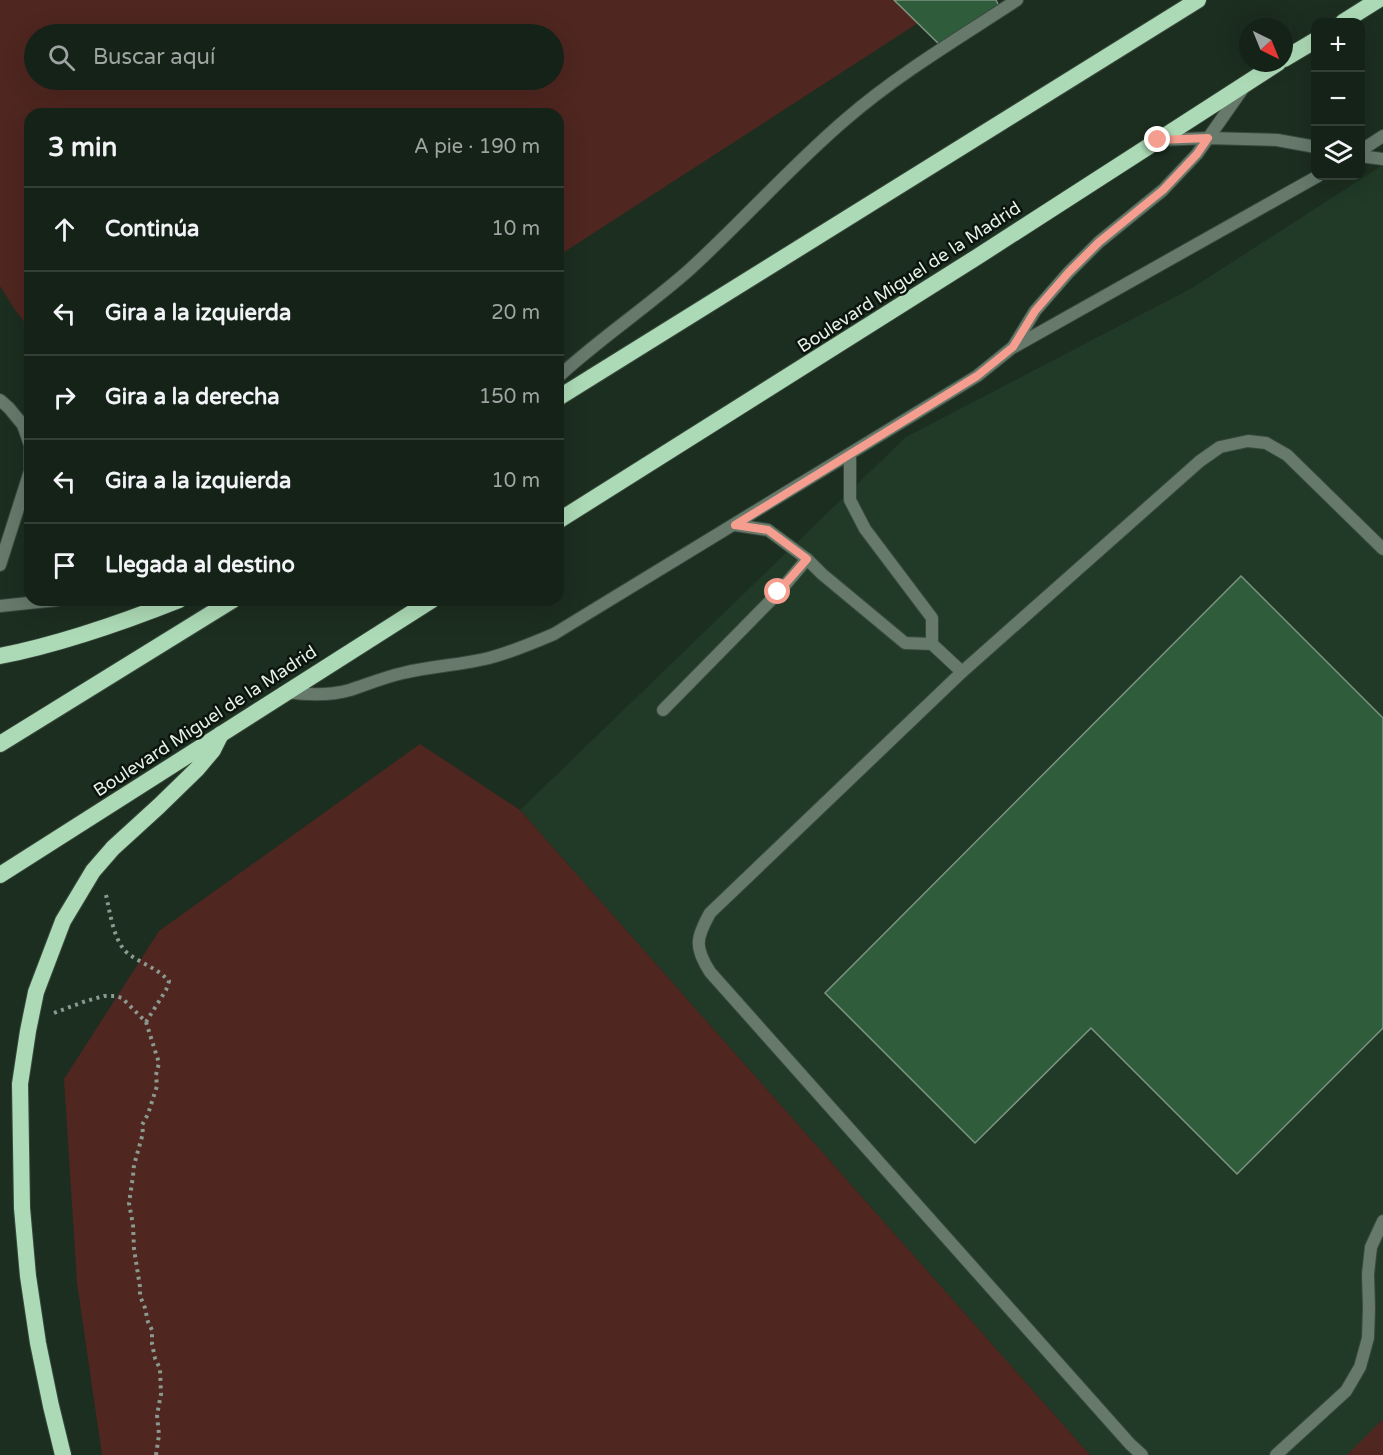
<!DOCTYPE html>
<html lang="es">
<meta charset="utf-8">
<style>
:root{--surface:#152218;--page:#222f25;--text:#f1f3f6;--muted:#9da4a2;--line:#343f37}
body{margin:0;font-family:"Varela Round",sans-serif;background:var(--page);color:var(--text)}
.controls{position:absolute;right:18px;top:18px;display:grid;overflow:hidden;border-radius:12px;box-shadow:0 6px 24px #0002}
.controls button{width:54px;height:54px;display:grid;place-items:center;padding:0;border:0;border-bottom:2px solid var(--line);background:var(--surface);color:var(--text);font:30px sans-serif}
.compass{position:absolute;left:1239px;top:18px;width:54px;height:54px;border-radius:50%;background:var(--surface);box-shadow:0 6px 24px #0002;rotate:137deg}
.stop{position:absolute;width:18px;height:18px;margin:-14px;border:4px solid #f59d8e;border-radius:50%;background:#fff}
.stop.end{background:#f59d8e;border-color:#fff;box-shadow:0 2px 6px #0008}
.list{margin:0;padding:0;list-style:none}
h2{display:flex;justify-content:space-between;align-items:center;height:78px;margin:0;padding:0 24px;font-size:26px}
h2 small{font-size:20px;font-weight:400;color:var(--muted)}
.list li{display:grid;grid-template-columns:39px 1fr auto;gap:18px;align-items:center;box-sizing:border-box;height:84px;padding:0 24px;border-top:2px solid var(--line)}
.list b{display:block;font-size:22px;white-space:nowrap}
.list em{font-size:20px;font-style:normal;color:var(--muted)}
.icon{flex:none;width:33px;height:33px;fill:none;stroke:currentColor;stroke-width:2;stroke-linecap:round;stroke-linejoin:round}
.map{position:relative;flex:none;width:1383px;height:1455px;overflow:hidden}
.search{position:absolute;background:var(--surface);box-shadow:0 6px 24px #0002;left:24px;top:24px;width:540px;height:66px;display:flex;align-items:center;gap:15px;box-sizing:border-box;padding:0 21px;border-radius:33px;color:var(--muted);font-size:22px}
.panel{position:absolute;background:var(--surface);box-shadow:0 6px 24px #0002;left:24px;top:108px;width:540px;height:498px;border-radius:18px}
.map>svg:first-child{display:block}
.built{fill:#203a27}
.green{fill:#4f2620;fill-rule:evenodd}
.building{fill:#2f5d3c;stroke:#7e9483;stroke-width:1.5}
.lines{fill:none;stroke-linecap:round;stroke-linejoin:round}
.service-casing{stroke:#38493c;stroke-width:14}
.minor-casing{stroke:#38493c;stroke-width:14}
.trunk-casing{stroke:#38493c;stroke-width:18}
.path{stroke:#8b998e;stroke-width:4;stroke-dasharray:3 4.5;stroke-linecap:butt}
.service{stroke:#66796a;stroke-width:12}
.minor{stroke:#66796a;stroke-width:12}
.trunk{stroke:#acdab6;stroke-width:16}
.route{stroke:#f59d8e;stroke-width:8}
.labels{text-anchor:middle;stroke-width:5;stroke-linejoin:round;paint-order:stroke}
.street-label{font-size:18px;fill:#e5f1e8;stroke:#0c140e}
</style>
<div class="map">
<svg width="1383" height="1455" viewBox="0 0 1383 1455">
<rect width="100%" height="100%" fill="#1c2e20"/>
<polygon class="built" points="1383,165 1383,1419 1347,1455 1090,1455 520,810 906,437 1192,288"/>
<g class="green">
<path d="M0,0H894L918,23L558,256V114H30V329L15,310L0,286ZM34,34H554V80H34Z"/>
<polygon points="420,744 520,810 1090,1455 102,1455 77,1283 64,1079 159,931"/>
<polygon points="1383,1419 1383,1455 1347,1455"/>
</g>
<g class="building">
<polygon points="894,0 996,0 999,6 940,45"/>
<polygon points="1241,576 1383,718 1383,1028 1237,1174 1091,1028 975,1143 825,993"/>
</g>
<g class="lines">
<g class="service-casing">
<g id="service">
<polyline points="1159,140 1208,138 1277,140 1316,147"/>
<polyline points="1360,151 1383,136"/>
<polyline points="1360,156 1383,159"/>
<polyline points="1014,347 1318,176"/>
<path d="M558,377C599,339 646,308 688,271C742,222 790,167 845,120C898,74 959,38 1017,0"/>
<polyline points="850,454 850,500 865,529 932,618 932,644 962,672"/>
<polyline points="735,525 768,530 807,559 822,574 905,643 932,644"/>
<path d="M286,692C307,695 329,696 350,690C368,684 385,677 403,673C431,666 461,665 489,658C512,652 533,643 554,634L977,376L1013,347L1035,311L1068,273L1099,242L1163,190L1197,154L1244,87"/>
<polyline points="663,710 779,592 807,559"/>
<path d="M1142,1455L1130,1444L710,972C694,947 696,938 710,913L962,672L1200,461L1220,447L1248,441L1266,443L1287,455L1383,549"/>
<polyline points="1276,1455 1346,1391 1360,1367 1368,1338 1369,1308 1368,1274 1371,1247 1383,1221"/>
</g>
</g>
<g class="minor-casing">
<g id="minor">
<polyline points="0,400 9,408 23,425 30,445 30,471 0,565"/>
<polyline points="0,606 57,600"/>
</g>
</g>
<g class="trunk-casing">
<g id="trunk">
<polyline points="1343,22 1378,0"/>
<polyline points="1284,59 1316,40"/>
<polyline points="558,398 1198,0"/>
<polyline points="558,521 977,257 1278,63"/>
<path d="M0,656C61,644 121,623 179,600"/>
<polyline points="0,744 233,600"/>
<path d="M0,875C144,783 288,691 432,600"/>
<polyline points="63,1455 51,1406 38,1343 28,1276 22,1208 20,1084 28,1031 36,992 63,921 93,871 113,848 159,806 197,769 213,750 221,734"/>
</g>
</g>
<g class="path">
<path d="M106,895C110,912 114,945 130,955C143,964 158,969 169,981L166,990L146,1022"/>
<polyline points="54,1013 86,1001 104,996 116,996 122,998 146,1022 159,1063 156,1075 157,1086 148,1114 142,1125 143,1133 134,1165 133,1176 129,1203 133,1225 134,1249 140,1287 140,1296 145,1308 148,1322 152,1330 152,1344 155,1358 160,1369 161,1394 157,1415 159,1435 156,1455"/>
</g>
<use href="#service" class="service"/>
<use href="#minor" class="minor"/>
<use href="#trunk" class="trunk"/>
</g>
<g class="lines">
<polyline class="route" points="778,592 807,559 768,530 735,525 977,376 1013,347 1035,311 1068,273 1099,242 1163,190 1197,154 1208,138 1158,140"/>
</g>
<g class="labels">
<g class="street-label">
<text transform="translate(909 277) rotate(-33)" y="6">Boulevard Miguel de la Madrid</text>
<text transform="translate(205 721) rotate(-33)" y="6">Boulevard Miguel de la Madrid</text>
</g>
</g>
</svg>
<div class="controls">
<button>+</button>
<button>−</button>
<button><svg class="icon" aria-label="layers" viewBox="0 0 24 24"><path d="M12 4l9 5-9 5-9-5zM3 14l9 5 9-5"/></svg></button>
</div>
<svg class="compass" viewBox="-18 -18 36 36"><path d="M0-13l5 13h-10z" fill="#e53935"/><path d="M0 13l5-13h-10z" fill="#9da4a2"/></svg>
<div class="stop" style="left:778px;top:592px"></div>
<div class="stop end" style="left:1158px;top:140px"></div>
<div class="search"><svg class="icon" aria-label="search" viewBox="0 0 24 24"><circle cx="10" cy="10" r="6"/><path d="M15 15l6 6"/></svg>Buscar aquí</div>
<section class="panel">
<h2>3 min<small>A pie · 190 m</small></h2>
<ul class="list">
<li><svg class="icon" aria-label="ahead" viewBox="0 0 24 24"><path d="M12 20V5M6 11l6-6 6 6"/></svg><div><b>Continúa</b></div><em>10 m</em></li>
<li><svg class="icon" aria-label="left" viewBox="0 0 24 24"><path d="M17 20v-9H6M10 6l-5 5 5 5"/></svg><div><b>Gira a la izquierda</b></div><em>20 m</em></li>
<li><svg class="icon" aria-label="right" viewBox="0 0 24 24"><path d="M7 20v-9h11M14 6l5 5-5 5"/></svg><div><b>Gira a la derecha</b></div><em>150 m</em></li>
<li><svg class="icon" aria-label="left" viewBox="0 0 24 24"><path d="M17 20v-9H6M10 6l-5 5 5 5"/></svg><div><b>Gira a la izquierda</b></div><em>10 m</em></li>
<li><svg class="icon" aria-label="arrive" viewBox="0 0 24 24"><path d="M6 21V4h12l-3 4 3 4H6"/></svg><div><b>Llegada al destino</b></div></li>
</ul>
</section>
</div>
